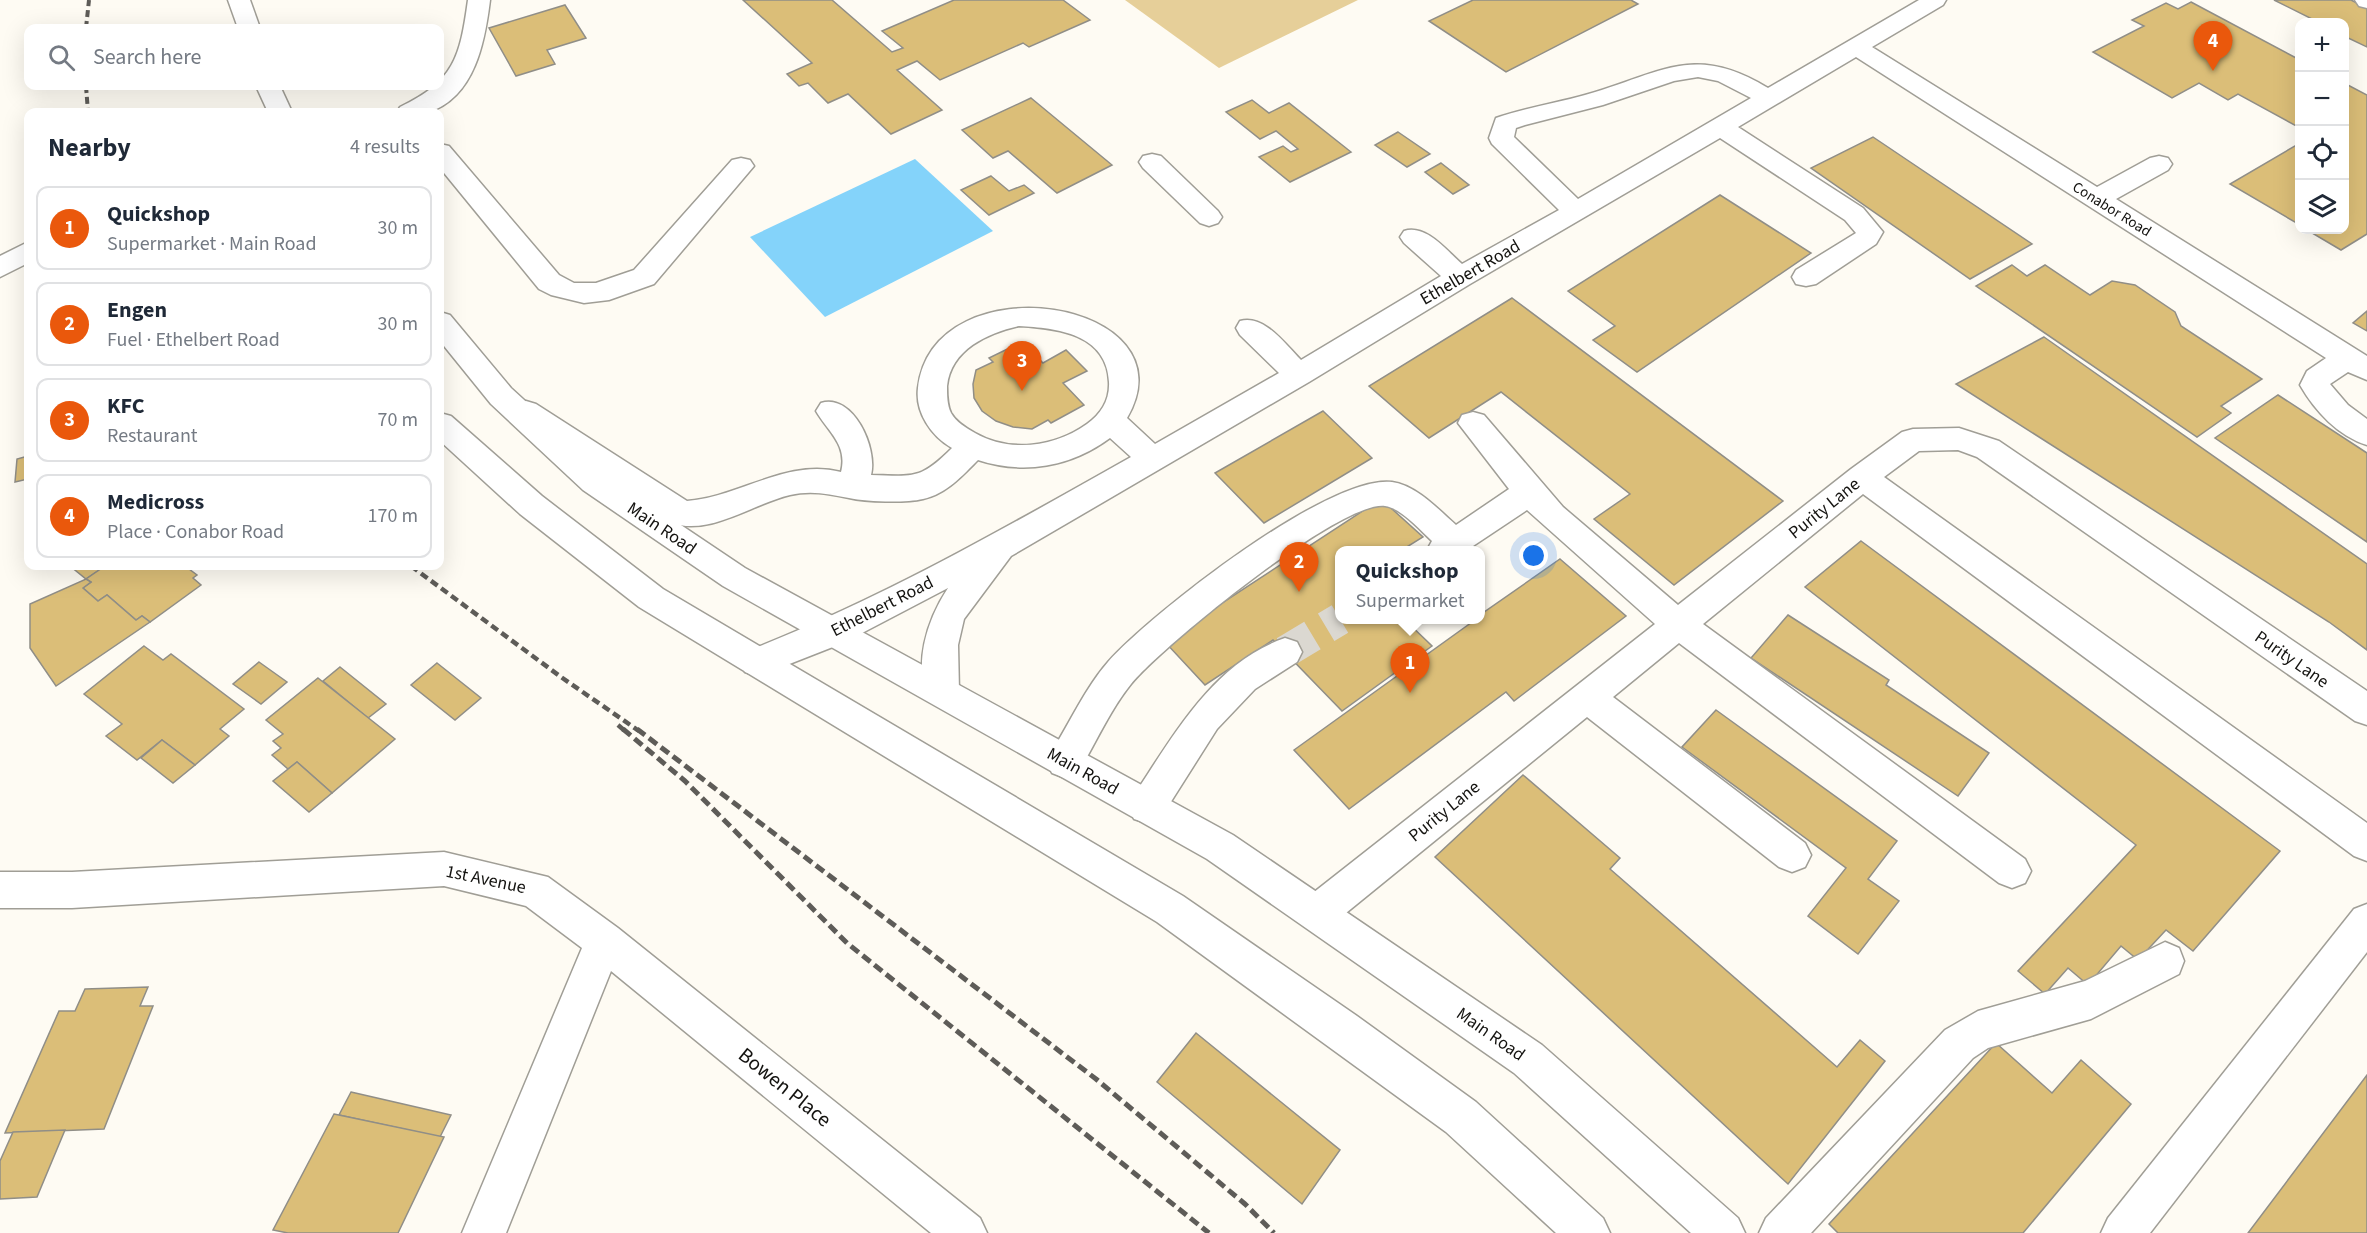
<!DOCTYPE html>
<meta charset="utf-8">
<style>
:root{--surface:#fff;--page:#f2f2f3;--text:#1f2937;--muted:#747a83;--line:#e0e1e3;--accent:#ea580c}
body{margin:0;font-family:"Source Sans 3",sans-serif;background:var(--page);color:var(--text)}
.controls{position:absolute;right:18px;top:18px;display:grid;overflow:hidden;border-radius:12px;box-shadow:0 6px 24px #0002}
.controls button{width:54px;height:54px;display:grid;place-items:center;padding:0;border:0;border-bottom:2px solid var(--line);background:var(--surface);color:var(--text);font:30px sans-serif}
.you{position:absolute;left:1534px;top:556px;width:21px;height:21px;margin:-15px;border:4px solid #fff;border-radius:50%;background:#1a73e8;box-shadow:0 0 0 9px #1a73e833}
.badge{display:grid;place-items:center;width:39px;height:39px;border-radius:50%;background:var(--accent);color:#fff;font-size:20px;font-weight:700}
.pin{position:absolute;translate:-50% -50px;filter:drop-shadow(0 2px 3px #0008)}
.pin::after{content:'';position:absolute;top:32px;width:21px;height:18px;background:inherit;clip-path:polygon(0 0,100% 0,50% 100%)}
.popup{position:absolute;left:1335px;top:546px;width:150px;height:78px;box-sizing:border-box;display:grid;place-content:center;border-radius:12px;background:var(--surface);filter:drop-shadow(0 2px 4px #0005);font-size:20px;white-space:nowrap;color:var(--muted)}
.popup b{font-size:22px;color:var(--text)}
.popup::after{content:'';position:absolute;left:50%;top:100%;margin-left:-12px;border:12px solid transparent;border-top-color:var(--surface)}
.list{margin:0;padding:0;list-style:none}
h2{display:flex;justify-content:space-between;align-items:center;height:78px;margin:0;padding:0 24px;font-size:26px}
h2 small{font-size:20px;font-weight:400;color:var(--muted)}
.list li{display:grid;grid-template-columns:39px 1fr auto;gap:18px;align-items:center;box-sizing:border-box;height:84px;margin:0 12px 12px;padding:0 12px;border:2px solid var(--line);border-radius:12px}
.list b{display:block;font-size:22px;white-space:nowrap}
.list p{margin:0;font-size:20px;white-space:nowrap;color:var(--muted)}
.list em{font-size:20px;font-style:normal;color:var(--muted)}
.icon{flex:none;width:33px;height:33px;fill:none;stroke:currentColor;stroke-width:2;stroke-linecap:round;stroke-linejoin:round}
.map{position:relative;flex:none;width:2367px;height:1233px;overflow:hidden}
.search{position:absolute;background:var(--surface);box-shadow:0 6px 24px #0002;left:24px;top:24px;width:420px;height:66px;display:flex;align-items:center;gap:15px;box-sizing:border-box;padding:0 21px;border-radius:12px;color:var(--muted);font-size:22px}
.panel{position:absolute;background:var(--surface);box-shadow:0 6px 24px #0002;left:24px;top:108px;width:420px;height:462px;border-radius:12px}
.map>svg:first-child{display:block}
.green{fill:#e6cf99}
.water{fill:#84d3fa}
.building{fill:#dbbe78;stroke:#908e87;stroke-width:1.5}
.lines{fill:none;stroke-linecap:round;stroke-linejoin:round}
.minor-tunnel{stroke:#dbd8d1;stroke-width:32;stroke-dasharray:32 16;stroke-linecap:butt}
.minor-casing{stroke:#a09e96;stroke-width:3}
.major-casing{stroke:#a09e96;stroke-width:3}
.minor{fill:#fff;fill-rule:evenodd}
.major{fill:#fff;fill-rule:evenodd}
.rail-far2{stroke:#5e5c58;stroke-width:4;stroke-dasharray:7 4;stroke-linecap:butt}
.rail-far1{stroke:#5e5c58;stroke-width:4.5;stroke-dasharray:8 4.5;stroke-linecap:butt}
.rail{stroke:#5e5c58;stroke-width:5;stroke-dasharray:10 5;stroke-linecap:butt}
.labels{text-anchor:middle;stroke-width:5;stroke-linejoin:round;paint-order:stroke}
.far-street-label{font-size:15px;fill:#141310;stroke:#fff}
.street-label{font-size:18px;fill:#141310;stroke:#fff}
.near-street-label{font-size:21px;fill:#141310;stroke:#fff}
</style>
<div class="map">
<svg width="2367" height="1233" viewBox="0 0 2367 1233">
<rect width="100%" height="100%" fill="#fefbf3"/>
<polygon class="green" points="1125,0 1358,0 1219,68"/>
<polygon class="water" points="915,159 993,231 825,317 750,237"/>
<g class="building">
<polygon points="743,0 832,0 892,52 903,48 882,31 954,0 1063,0 1090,20 1029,47 1023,43 940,80 917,61 897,70 942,110 891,134 848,94 828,103 808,83 799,86 787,74 812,63"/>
<polygon points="1473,0 1631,0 1638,4 1506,72 1429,21"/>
<polygon points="2274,0 2351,0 2367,8 2367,47 2344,36 2344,22 2318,22"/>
<polygon points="2191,2 2300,60 2300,128 2238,94 2228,100 2199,83 2172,98 2093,52 2144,26 2132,20 2166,3 2178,9"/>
<polygon points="565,5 586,38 547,50 555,64 516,76 489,28"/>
<polygon points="2344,83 2367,95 2367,234 2341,250 2307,230 2344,230"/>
<polygon points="1031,98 1112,165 1057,193 1008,151 993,158 962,130"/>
<polygon points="1252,100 1269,113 1289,103 1351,152 1290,182 1259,157 1283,146 1291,152 1298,149 1276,131 1260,139 1226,112"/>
<polygon points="1398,132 1430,154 1407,167 1375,145"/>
<polygon points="1873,137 2032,244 1970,279 1811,168"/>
<polygon points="2300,143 2300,225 2230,184"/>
<polygon points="1441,163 1469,185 1453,194 1425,172"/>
<polygon points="991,176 1009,191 1024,185 1034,193 989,215 961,190"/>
<polygon points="1720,195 1811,253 1637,372 1593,340 1615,326 1568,291"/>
<polygon points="2012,265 2027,276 2045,265 2090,295 2112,281 2135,285 2175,312 2181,326 2262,379 2221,406 2231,413 2197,437 1976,286"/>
<polygon points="1512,298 1783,501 1674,585 1594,519 1630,494 1501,392 1429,438 1369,386"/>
<polygon points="2367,311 2367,331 2353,323"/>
<polygon points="2044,337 2367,564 2367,650 2329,622 1956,384"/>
<polygon points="1022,342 1043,363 1066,350 1087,371 1063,383 1084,405 1051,423 1048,420 1032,429 1013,427 996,421 982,411 974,398 973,384 976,370 993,362 989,358"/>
<polygon points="2278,395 2367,453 2367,542 2215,438"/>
<polygon points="1323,411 1372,458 1264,523 1215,473"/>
<polygon points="28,456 28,479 15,482 17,459"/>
<polygon points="1381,499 1423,537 1402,550 1340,550 1340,620 1405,620 1432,646 1342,711 1273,640 1205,685 1164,641"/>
<polygon points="1861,541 2280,851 2193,951 2166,930 2138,960 2121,946 2088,985 2068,968 2045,994 2018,971 2136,845 1805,587"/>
<polygon points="1560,559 1626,616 1514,701 1506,692 1349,809 1294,750 1475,620 1480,620 1480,615"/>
<polygon points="70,566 105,566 86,579"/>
<polygon points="105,566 185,566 197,575 193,578 201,585 150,622 142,616 136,620 107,595 98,601 83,588 91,582 86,579"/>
<polygon points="86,579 91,582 83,588 98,601 107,595 136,620 142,616 150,622 56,686 30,648 30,604"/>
<polygon points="1788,615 1889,680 1886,685 1989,753 1958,796 1751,658"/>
<polygon points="144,646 163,660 171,654 244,709 220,729 229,736 195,765 162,740 137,760 106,736 122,724 84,694"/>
<polygon points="259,662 287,682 261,704 233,684"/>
<polygon points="437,663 481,698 455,720 411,685"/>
<polygon points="340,667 386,704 368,718 323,681"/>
<polygon points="318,678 395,739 332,793 297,762 288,769 272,755 281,748 273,741 283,734 266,720"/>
<polygon points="1716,710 1897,841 1868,879 1899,901 1858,954 1808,916 1846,868 1682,747"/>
<polygon points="162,740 195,765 173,783 141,758"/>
<polygon points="297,762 332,793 309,812 273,781"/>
<polygon points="1523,775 1620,858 1610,869 1837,1067 1860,1040 1885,1061 1788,1184 1435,857"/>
<polygon points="148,987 140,1006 153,1006 104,1129 5,1133 59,1011 75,1011 85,989"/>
<polygon points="1196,1033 1340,1150 1302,1204 1157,1082"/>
<polygon points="1996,1043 2052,1093 2081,1060 2131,1104 2023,1233 1838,1233 1829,1224"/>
<polygon points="2367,1075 2367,1233 2248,1233"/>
<polygon points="351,1092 451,1115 440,1137 339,1115"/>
<polygon points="334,1114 444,1137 398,1233 288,1233 273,1230"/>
<polygon points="65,1130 37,1197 0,1199 0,1161 13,1132"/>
</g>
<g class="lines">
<polyline class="minor-tunnel" points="1285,652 1340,619"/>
<g class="minor-casing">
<g id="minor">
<path d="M468,0H490C485,41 475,97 429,112C420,115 407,112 397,112L400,107C454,81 460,58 468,0Z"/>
<path d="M1919,0H1946L1943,5L1872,47L2097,187L2150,158L2159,156L2168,158L2172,164L2168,170L2116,199L2367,356V380L2348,372L2330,384L2348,405L2367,419V445C2338,436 2315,411 2300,385L2307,371L2326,358L1856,57L1738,127L1863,208L1883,232L1876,244L1816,284L1806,286L1796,284L1792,277L1796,270L1856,233L1845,220L1720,138L1470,284L1309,382L1011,556L964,619L958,645L959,692L954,702L942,707L930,702C912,666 927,620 948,588L843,643L769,672L757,676L745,672L740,662L745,652C880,600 1005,528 1131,457L1110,438C1071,467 1024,475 978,460C962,476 946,494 923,499C906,503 866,502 849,498C829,494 811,490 790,495C752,504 711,536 671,523L516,420L511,412L516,404L526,401L536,404L687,501C740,497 787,458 841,472C848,445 829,433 816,411L821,403C853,393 878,448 871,475C914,476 920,480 952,448C931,436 915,412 918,388C933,258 1196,300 1127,418L1155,444L1279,373L1240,335L1236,328L1240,321C1264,314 1285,344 1301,360L1441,276L1404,243L1400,237L1404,231C1426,224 1446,250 1462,264L1559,210L1492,144L1489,138L1496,118C1525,108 1556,103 1585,95C1660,74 1693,42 1768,88ZM1698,77L1718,81L1751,98L1578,199L1514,137L1516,128L1525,125L1603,105L1674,81ZM1019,326C1057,328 1107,334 1109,382C1110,400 1101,414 1087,424C1055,447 1010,453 975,433C966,428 956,422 951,413C947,405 947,395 947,386C951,349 988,333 1019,326Z"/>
<polygon points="2355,0 2367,0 2367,8 2359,6"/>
<polygon points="440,144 449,146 559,275 574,283 596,283 634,270 732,160 741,158 750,160 754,166 654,284 609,300 584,303 551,295 539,289 440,168"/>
<polygon points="1152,154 1161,156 1218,211 1222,217 1218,223 1209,226 1200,223 1143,168 1139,162 1143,156"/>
<polygon points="28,242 28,263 0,277 0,256"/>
<path d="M1473,412L1484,415L1563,507L1678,605L1851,469L1902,432L1913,429L1959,428L1999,441L2367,691V725L2355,721L1977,457L1958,450L1919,451L1884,477L2367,823V861L2354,856L1863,494L1703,624L2025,859L2031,871L2025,883L2012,888L1999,883L1679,643L1613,697L1805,843L1811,855L1805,867L1792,872L1779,867L1587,717L1330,926L1317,931L1304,926L1298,913L1304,900L1655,624L1527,510L1467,550H1427L1432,541C1420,530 1401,508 1385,506C1341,500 1162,646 1131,684C1110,710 1095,744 1078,773L1065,778L1052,773L1047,762L1052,751C1070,722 1086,687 1108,662C1151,614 1329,474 1392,482C1416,485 1439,510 1456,525L1509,489L1458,423L1462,415Z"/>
<path d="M1285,638L1297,642L1302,652L1297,662L1255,689L1217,729L1160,819L1147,823L1134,819L1129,807L1134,795C1174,735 1213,663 1285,638Z"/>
<polygon points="444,852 548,877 618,928 980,1218 987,1233 931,1233 611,971 506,1233 462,1233 582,948 526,906 444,886 72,908 0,908 0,872 72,872"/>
<polygon points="2367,904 2367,952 2150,1233 2101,1233 2108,1218 2354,909"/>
<polygon points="2165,942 2179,948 2184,961 2179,974 2091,1019 1988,1048 1973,1058 1811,1233 1759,1233 1766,1218 1945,1030 1978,1011 2085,981"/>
</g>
</g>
<g class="major-casing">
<g id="major">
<polygon points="228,0 250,0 260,28 238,28"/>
<polygon points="256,86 280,86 292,112 268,112"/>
<polygon points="440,312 450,315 511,388 605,474 745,568 1233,835 1542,1045 1738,1218 1745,1233 1691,1233 1514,1073 1207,859 723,586 583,490 491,404 440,341"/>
<polygon points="440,413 451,416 542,496 663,589 1183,896 1357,1016 1476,1102 1603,1218 1610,1233 1556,1233 1446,1132 1157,922 639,607 520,514 440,441"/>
</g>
</g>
<use href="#minor" class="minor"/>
<use href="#major" class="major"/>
<g class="rail-far2">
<polyline points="86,28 89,0"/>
<polyline points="86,86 88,112"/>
</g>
<g class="rail-far1">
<polyline points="411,566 561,677 639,731"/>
<polyline points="618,725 625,731"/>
</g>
<g class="rail">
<polyline points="623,729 685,781 847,943 1209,1233"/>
<polyline points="637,729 1096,1079 1245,1204 1274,1233"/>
</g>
</g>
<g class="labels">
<g class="far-street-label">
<text transform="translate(2112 209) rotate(32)" y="5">Conabor Road</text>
</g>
<g class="street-label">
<text transform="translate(1470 272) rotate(-30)" y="6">Ethelbert Road</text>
<text transform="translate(1824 508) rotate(-39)" y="6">Purity Lane</text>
<text transform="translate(662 528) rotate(34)" y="6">Main Road</text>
<text transform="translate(882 606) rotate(-27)" y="6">Ethelbert Road</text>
<text transform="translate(2292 659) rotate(35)" y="6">Purity Lane</text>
<text transform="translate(1083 771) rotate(29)" y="6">Main Road</text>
<text transform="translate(1444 811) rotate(-39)" y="6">Purity Lane</text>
<text transform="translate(486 879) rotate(12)" y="6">1st Avenue</text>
<text transform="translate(1491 1034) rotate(35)" y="6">Main Road</text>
</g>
<g class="near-street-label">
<text transform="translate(785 1087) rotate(39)" y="7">Bowen Place</text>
</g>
</g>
</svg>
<div class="controls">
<button>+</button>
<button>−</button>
<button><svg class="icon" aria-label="locate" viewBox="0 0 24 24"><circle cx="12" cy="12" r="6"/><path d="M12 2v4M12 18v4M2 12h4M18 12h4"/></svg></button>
<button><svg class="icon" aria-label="layers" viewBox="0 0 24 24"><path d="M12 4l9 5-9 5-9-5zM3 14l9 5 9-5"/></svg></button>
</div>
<div class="you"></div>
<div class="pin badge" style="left:1410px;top:693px">1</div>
<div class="popup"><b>Quickshop</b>Supermarket</div>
<div class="pin badge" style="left:1299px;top:592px">2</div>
<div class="pin badge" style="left:1022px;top:391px">3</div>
<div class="pin badge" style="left:2213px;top:71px">4</div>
<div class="search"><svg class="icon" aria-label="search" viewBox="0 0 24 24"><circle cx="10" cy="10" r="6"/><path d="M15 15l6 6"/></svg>Search here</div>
<section class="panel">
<h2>Nearby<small>4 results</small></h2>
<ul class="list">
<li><span class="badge">1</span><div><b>Quickshop</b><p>Supermarket · Main Road</p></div><em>30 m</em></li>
<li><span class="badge">2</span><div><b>Engen</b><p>Fuel · Ethelbert Road</p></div><em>30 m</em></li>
<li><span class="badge">3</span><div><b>KFC</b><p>Restaurant</p></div><em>70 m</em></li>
<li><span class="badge">4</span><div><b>Medicross</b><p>Place · Conabor Road</p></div><em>170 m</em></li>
</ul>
</section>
</div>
